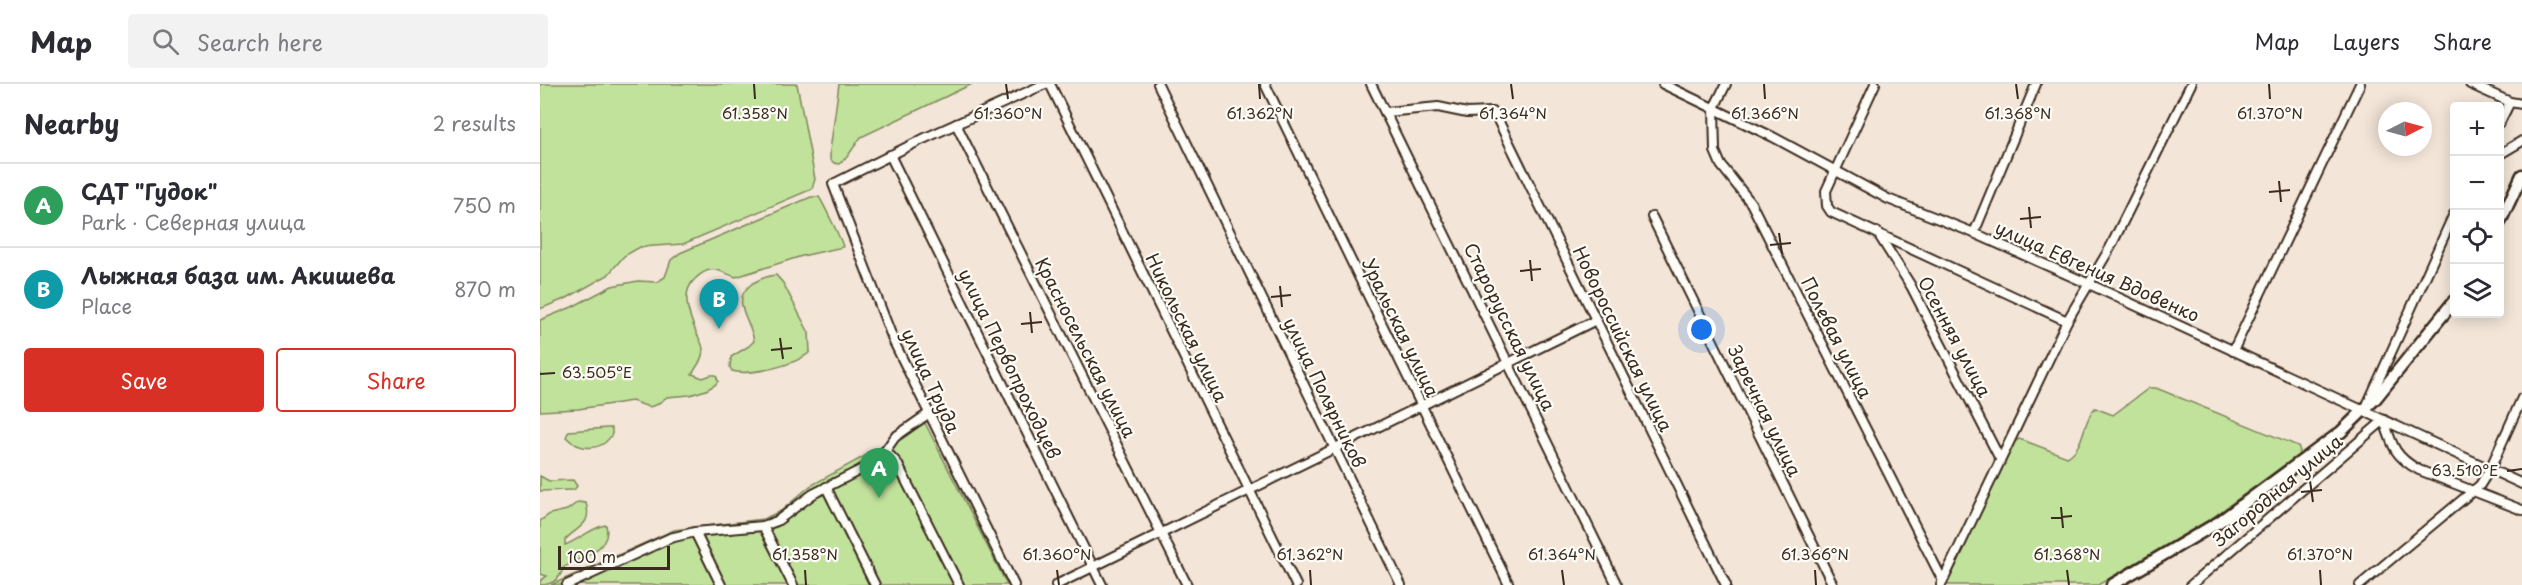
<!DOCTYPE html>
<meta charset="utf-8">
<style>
:root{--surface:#fff;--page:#f2f2f3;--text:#2b2b33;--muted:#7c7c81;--line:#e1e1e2;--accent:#d93025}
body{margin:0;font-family:"Playpen Sans",sans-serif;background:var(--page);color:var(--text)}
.controls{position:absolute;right:18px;top:18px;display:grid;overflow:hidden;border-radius:6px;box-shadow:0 3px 15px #0003}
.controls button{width:54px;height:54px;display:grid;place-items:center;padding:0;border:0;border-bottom:2px solid var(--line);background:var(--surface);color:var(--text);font:30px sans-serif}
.compass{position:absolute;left:1838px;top:18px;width:54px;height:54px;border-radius:50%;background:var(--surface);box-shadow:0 3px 15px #0003;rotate:84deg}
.scale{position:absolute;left:18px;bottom:15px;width:112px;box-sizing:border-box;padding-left:6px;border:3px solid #3b2a1e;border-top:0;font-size:16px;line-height:21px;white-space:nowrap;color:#3b2a1e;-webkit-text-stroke:4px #fdfcf7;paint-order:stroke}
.you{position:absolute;left:1162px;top:246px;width:21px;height:21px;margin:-15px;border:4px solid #fff;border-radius:50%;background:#1a73e8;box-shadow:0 0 0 9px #1a73e833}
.badge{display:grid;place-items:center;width:39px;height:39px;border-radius:50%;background:var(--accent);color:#fff;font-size:20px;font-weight:700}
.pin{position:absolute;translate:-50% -50px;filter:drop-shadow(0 2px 3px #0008)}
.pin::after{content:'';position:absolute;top:32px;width:21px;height:18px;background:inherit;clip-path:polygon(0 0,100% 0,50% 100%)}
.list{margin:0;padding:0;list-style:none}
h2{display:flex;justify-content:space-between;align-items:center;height:78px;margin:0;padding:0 24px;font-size:26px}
h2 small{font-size:20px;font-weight:400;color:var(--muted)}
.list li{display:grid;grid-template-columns:39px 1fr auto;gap:18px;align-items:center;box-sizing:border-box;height:84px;padding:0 24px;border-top:2px solid var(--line)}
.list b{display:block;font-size:22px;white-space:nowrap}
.list p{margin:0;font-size:20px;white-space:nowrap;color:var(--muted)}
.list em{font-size:20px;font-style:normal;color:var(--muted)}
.actions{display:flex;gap:12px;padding:18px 24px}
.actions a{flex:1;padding:14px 0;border:2px solid var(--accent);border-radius:6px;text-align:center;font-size:21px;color:var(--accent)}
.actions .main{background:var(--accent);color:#fff}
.icon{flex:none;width:33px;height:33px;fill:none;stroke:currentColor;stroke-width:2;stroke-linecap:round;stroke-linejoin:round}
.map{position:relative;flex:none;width:1982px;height:501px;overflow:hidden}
header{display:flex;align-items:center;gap:36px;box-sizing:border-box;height:84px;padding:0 30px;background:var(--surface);border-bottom:2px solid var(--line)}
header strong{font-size:28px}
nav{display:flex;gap:33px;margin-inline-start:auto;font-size:21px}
.search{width:420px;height:54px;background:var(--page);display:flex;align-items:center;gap:15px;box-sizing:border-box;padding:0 21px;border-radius:6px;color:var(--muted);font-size:22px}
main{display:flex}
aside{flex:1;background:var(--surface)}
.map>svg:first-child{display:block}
.green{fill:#c1e29b;stroke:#7e865c;stroke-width:1.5}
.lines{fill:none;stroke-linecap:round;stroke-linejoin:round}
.minor-casing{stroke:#3b2a1e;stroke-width:12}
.tertiary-casing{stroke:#3b2a1e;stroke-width:15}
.minor{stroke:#fdfcf7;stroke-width:8}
.tertiary{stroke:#fdfcf7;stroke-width:10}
.ticks{fill:none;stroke:#3b2a1e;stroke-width:2}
.labels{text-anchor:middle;stroke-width:4.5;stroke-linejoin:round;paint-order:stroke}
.street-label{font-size:18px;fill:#3b2a1e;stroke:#fdfcf7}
.ticks-label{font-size:15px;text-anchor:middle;fill:#3b2a1e;stroke:#fdfcf7;stroke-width:4.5;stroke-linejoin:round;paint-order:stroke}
</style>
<header>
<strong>Map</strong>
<div class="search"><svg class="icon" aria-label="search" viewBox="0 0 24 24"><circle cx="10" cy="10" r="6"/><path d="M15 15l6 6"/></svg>Search here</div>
<nav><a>Map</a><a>Layers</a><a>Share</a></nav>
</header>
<main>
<aside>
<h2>Nearby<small>2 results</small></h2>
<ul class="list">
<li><span class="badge" style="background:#2e9e5b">A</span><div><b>СДТ &quot;Гудок&quot;</b><p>Park · Северная улица</p></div><em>750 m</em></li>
<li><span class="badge" style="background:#0f9aa8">B</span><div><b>Лыжная база им. Акишева</b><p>Place</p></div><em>870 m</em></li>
</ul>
<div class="actions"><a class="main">Save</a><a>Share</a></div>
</aside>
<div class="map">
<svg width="1982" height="501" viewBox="0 0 1982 501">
<rect width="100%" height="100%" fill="#f3e5d8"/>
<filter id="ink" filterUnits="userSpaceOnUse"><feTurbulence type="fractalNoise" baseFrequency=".0167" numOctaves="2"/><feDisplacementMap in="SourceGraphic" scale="12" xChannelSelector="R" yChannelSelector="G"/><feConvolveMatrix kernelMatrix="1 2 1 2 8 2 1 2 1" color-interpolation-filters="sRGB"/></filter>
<g filter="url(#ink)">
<g class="green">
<polygon points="0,0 257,0 275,95 272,105 143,160 100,163 84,172 68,191 27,214 0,225"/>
<polygon points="299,0 432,0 321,53 307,73 299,80 294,79 290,75 290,67"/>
<path d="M271,113H279C282,117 303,159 303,163L262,172L196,193C178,187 171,179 155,195C140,209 149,231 156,248C158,253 162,258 163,265C163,275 157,282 152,290L163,294L171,291H176L178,297L175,301L166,306L150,311L127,313L116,321L109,323L92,317L38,325L0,327V236L32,223L72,202L98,197L117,198L125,193L131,176L140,169Z"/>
<path d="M236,191L243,199L269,249L270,268C256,281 210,292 192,287L190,283L191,273L209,262L214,257C211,235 188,216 213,199C220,195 227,192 236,191Z"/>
<path d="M1609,304H1616L1758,362L1760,367L1758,371L1672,434L1558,501H1407L1474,358L1479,355L1485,357L1527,373C1545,364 1542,337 1555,324L1573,331Z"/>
<polygon points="385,339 467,501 11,501 134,446 223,435 241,427 270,402"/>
<path d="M67,344H72V350C62,368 39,367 26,353L29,347Z"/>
<polygon points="0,392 9,397 33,396 37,402 34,406 30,406 0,407"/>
<path d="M38,418L46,419C53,442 36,443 25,456V461C36,457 57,441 66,441C73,467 38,473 23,484C20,496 11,501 0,501V497L7,492L0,490V437L10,430L27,426Z"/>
</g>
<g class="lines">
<g class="minor-casing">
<g id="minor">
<polyline points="510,0 756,501"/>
<polyline points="618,0 861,501"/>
<polyline points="725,0 969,501"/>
<polyline points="831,0 1077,501"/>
<polyline points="1123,0 1233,53 1348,115 1434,149 1549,200 1982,400"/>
<polyline points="1186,0 1174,24 1175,67 1181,81 1211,119 1403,497"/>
<polyline points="1335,0 1286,107 1287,122 1291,128 1527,237"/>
<polyline points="1930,0 1970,18 1982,20"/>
<polyline points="846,28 898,23 927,29 952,28 955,30 1186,501"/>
<polyline points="1960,38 1970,18"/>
<polyline points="416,40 647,501"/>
<polyline points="1960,70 1982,57"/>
<polyline points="350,71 562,501"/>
<polyline points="1112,133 1293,501"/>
<polyline points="1337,148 1371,202 1460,375"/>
<polyline points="1434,149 1496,0"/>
<polyline points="1693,267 1820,0"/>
<polyline points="1828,319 1914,130"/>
<path d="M1844,336C1852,362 1855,373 1879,386L1982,426"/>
<polyline points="346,367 357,379 419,501"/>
<polyline points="286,403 335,501"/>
<polyline points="223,442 253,501"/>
<polyline points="155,448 181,501"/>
<polyline points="27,501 130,454 155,448 223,442 237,437 273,410 338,377 355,353 388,330"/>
<polyline points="474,501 354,258 293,100 383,55 505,0"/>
<polyline points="516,501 1056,236"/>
<polyline points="1401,501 1527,237 1570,164 1651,0"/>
<polyline points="1651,501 1844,336"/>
<polyline points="1820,501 1940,401 1950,385 1982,314"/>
</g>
</g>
<g class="tertiary-casing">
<g id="tertiary">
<polyline points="1960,138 1982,91"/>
<polyline points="1572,501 1679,438 1801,348 1835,315 1914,217"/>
</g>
</g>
<use href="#minor" class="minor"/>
<use href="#tertiary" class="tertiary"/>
</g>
</g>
<path class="ticks" d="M214,0L215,15M466,0L468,15M719,0L720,15M971,0L973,15M1224,0L1225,15M1476,0L1478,15M1729,0L1730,15M1739,97L1741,118M1729,108L1750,106M1489,123L1491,144M1480,135L1501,133M1239,149L1242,170M1230,161L1251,159M990,176L992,197M980,187L1001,185M740,202L742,223M731,213L751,211M490,228L492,249M481,240L502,238M240,254L243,275M231,266L252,264M0,290L15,289M1967,387L1982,385M1770,397L1773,418M1761,408L1782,406M1521,423L1523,444M1511,434L1532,432M265,486L266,501M517,486L519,501M770,486L771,501M1022,486L1024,501M1275,486L1276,501M1527,486L1529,501M1780,486L1781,501"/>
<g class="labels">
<g class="street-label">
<text transform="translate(1557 188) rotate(24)" y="6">улица Евгения Вдовенко</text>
<text transform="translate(969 243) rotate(64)" y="6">Старорусская улица</text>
<text transform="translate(646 244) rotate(64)" y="6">Никольская улица</text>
<text transform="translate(860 244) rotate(64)" y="6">Уральская улица</text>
<text transform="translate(1414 253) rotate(62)" y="6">Осенняя улица</text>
<text transform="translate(1296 254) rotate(63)" y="6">Полевая улица</text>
<text transform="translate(1082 255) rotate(64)" y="6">Новороссийская улица</text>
<text transform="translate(545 264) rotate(63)" y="6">Красносельская улица</text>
<text transform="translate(469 280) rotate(64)" y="6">улица Первопроходцев</text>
<text transform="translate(390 297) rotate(65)" y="6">улица Труда</text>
<text transform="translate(784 309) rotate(64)" y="6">улица Полярников</text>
<text transform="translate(1224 327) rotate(64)" y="6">Заречная улица</text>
<text transform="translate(1738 407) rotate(-40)" y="6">Загородная улица</text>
</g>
</g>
<g class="ticks-label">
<text x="215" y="35">61.358°N</text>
<text x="468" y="35">61.360°N</text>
<text x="720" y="35">61.362°N</text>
<text x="973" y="35">61.364°N</text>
<text x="1225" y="35">61.366°N</text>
<text x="1478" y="35">61.368°N</text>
<text x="1730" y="35">61.370°N</text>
<text x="57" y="294">63.505°E</text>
<text x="1925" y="392">63.510°E</text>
<text x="265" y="476">61.358°N</text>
<text x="517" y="476">61.360°N</text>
<text x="770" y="476">61.362°N</text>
<text x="1022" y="476">61.364°N</text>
<text x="1275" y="476">61.366°N</text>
<text x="1527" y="476">61.368°N</text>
<text x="1780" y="476">61.370°N</text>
</g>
</svg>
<div class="controls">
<button>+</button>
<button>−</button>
<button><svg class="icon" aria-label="locate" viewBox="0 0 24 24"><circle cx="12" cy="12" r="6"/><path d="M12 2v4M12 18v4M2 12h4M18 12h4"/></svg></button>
<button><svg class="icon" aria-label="layers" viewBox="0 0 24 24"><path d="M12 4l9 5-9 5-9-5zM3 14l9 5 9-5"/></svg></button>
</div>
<svg class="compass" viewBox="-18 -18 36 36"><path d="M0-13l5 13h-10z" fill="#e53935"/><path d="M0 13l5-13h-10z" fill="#7c7c81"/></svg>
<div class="scale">100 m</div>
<div class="you"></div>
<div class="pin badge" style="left:339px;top:414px;background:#2e9e5b">A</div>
<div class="pin badge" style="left:179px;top:245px;background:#0f9aa8">B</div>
</div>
</main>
